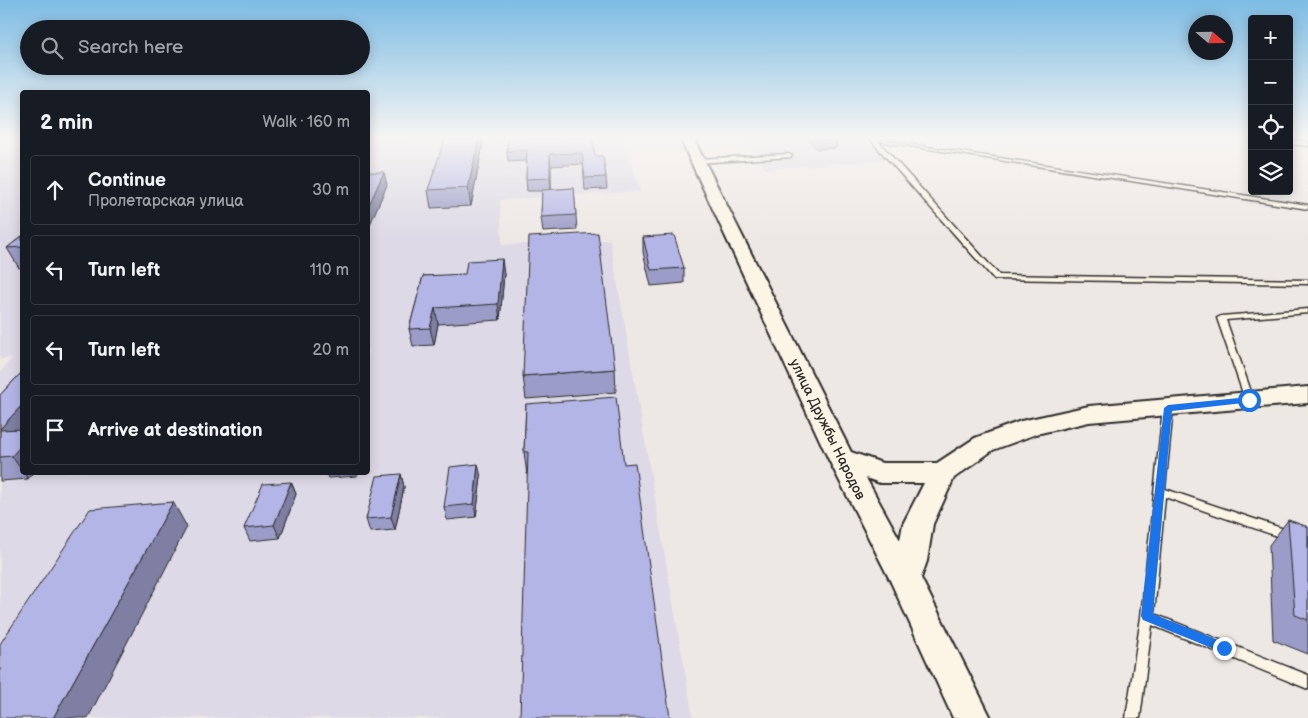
<!DOCTYPE html>
<meta charset="utf-8">
<style>
:root{--surface:#171b24;--page:#20242c;--text:#f1f3f6;--muted:#9ea1a6;--line:#363941}
body{margin:0;font-family:"Balsamiq Sans",sans-serif;background:var(--page);color:var(--text)}
.controls{position:absolute;right:15px;top:15px;display:grid;overflow:hidden;border-radius:5px;box-shadow:0 2px 12px #0003}
.controls button{width:45px;height:45px;display:grid;place-items:center;padding:0;border:0;border-bottom:1px solid var(--line);background:var(--surface);color:var(--text);font:25px sans-serif}
.compass{position:absolute;left:1188px;top:15px;width:45px;height:45px;border-radius:50%;background:var(--surface);box-shadow:0 2px 12px #0003;rotate:110deg}
.stop{position:absolute;width:15px;height:15px;margin:-11px;border:4px solid #1a73e8;border-radius:50%;background:#fff}
.stop.end{background:#1a73e8;border-color:#fff;box-shadow:0 1px 5px #0008}
.list{margin:0;padding:0;list-style:none}
h2{display:flex;justify-content:space-between;align-items:center;height:65px;margin:0;padding:0 20px;font-size:21px}
h2 small{font-size:16px;font-weight:400;color:var(--muted)}
.list li{display:grid;grid-template-columns:32px 1fr auto;gap:15px;align-items:center;box-sizing:border-box;height:70px;margin:0 10px 10px;padding:0 10px;border:1px solid var(--line);border-radius:5px}
.list b{display:block;font-size:19px;white-space:nowrap}
.list p{margin:0;font-size:16px;white-space:nowrap;color:var(--muted)}
.list em{font-size:16px;font-style:normal;color:var(--muted)}
.icon{flex:none;width:28px;height:28px;fill:none;stroke:currentColor;stroke-width:2;stroke-linecap:round;stroke-linejoin:round}
.map{position:relative;flex:none;width:1308px;height:718px;overflow:hidden}
.search{position:absolute;background:var(--surface);box-shadow:0 2px 12px #0003;left:20px;top:20px;width:350px;height:55px;display:flex;align-items:center;gap:12px;box-sizing:border-box;padding:0 18px;border-radius:28px;color:var(--muted);font-size:19px}
.panel{position:absolute;background:var(--surface);box-shadow:0 2px 12px #0003;left:20px;top:90px;width:350px;height:385px;border-radius:5px}
.map>svg:first-child{display:block}
.built{fill:#ddd9e6}
.lines{fill:none;stroke-linecap:round;stroke-linejoin:round}
.lane-casing{stroke:#2b2b2b;stroke-width:3}
.secondary-casing{stroke:#2b2b2b;stroke-width:4}
.lane{fill:#fcf5e5;fill-rule:evenodd}
.secondary{fill:#fcf5e5;fill-rule:evenodd}
.wall{fill:#9b9cc7;stroke:#2b2b2b}
.shaded-wall{fill:#7e7fa2;stroke:#2b2b2b}
.building{fill:#b4b5e7;stroke:#2b2b2b}
.route{fill:#1a73e8}
.labels{text-anchor:middle;stroke-width:4.5;stroke-linejoin:round;paint-order:stroke}
.street-label{font-size:14px;fill:#2b2b2b;stroke:#fcf5e5}
</style>
<div class="map">
<svg width="1308" height="718" viewBox="0 0 1308 718">
<rect width="100%" height="100%" fill="#eee8e5"/>
<filter id="ink" filterUnits="userSpaceOnUse"><feTurbulence type="fractalNoise" baseFrequency=".02" numOctaves="2"/><feDisplacementMap in="SourceGraphic" scale="10" xChannelSelector="R" yChannelSelector="G"/><feConvolveMatrix kernelMatrix="1 2 1 2 8 2 1 2 1" color-interpolation-filters="sRGB"/></filter>
<g filter="url(#ink)">
<g class="built">
<polygon points="368,138 624,138 640,191 500,200 502,245 610,240 693,718 0,718 0,372 12,358 0,359 0,156 22,144 22,472 368,472"/>
<polygon points="746,138 864,138 889,160 765,169"/>
</g>
<g class="lines">
<g class="lane-casing">
<g id="lane">
<polygon points="869,138 1308,205 1308,209 878,141 999,275 1308,280 1308,284 994,279"/>
<polygon points="1289,140 1308,142 1308,146 1289,144"/>
<polygon points="789,154 792,156 791,157 697,163 694,161 697,159"/>
<polygon points="1308,309 1308,313 1226,320 1254,400 1252,402 1246,402 1217,318 1221,316"/>
<polygon points="1168,405 1173,408 1165,489 1308,537 1308,547 1165,497 1154,614 1308,675 1308,689 1152,625 1140,718 1126,718 1141,617 1163,408"/>
</g>
</g>
<g class="secondary-casing">
<path id="secondary" d="M680,138H693L851,452L882,463H937L975,438L1021,421L1089,406L1308,387V403L1089,422L1036,434L993,450L954,478L933,524L927,561L921,578L991,718H953L890,580L828,458ZM866,478L880,483H924L903,524L900,540Z"/>
</g>
<use href="#lane" class="lane"/>
<use href="#secondary" class="secondary"/>
</g>
<g class="wall">
<polygon points="484,138 471,206 431,208 428,190"/>
<polygon points="592,138 595,156 606,177 607,189 585,190 583,164 551,166 551,190 574,188 577,230 543,232 541,217 542,191 527,191 526,179 527,161 508,162 507,151"/>
<polygon points="807,138 835,138 837,140 836,148 817,149"/>
<polygon points="22,236 22,268 19,268 7,248"/>
<polygon points="643,237 684,268 684,283 651,286 643,252"/>
<polygon points="504,274 500,320 438,324 434,345 413,346 409,329 423,276"/>
<polygon points="615,369 616,392 526,399 523,376"/>
<polygon points="22,372 22,472 33,472 28,479 0,481 0,395"/>
<polygon points="526,404 624,464 527,475 524,452"/>
<polygon points="326,472 358,472 357,476 328,478"/>
<polygon points="401,474 404,487 395,530 370,532 366,519"/>
<polygon points="481,477 476,517 447,520 444,507"/>
<polygon points="291,482 296,494 280,538 250,541 244,528"/>
<polygon points="1288,520 1308,527 1308,654 1273,640 1269,545"/>
</g>
<g class="shaded-wall">
<polygon points="479,138 484,138 471,206 468,188"/>
<polygon points="550,154 551,166 551,190 550,178"/>
<polygon points="384,172 387,185 368,229 368,207"/>
<polygon points="502,259 504,274 500,320 498,304"/>
<polygon points="435,308 438,324 434,345 430,328"/>
<polygon points="22,405 22,471 12,456 0,432 0,429"/>
<polygon points="478,464 481,477 476,517 474,504"/>
<polygon points="23,472 33,472 28,479"/>
<polygon points="401,474 404,487 395,530 391,517"/>
<polygon points="291,482 296,494 280,538 274,525"/>
<polygon points="173,502 187,527 88,718 53,718"/>
</g>
<g class="building">
<polygon points="445,138 479,138 468,188 428,190"/>
<polygon points="508,138 592,138 595,156 603,156 606,177 585,178 582,153 550,154 550,178 526,179 527,150 507,151"/>
<polygon points="816,138 835,138 837,140 818,141"/>
<polygon points="368,172 384,172 368,207"/>
<polygon points="574,188 576,215 541,217 542,190"/>
<polygon points="598,233 615,369 523,376 529,237"/>
<polygon points="674,235 684,268 651,270 643,237"/>
<polygon points="22,236 22,247 7,248"/>
<polygon points="502,259 498,304 435,308 430,328 409,329 423,276 465,274 467,261"/>
<polygon points="22,372 22,405 0,429 0,395"/>
<polygon points="616,397 624,464 635,463 670,718 520,718 528,452 524,452 526,404"/>
<polygon points="22,429 22,444 12,456 0,457 0,430"/>
<polygon points="478,464 474,504 444,507 450,467"/>
<polygon points="401,474 391,517 366,519 377,476"/>
<polygon points="291,482 274,525 244,528 263,484"/>
<polygon points="173,502 53,718 0,718 0,644 90,509"/>
<polygon points="1288,520 1308,527 1308,620 1295,615"/>
</g>
</g>
<linearGradient id="sky" x2="0" y2="1"><stop stop-color="#7dbce4"/><stop offset="0.58" stop-color="#f7f5f3"/><stop offset="1" stop-color="#f7f5f3" stop-opacity="0"/></linearGradient>
<rect width="1308" height="238" fill="url(#sky)"/>
<polygon class="route" points="1249,397 1252,398 1252,402 1172,411 1153,614 1228,644 1230,648 1228,652 1224,653 1143,620 1141,616 1164,408 1168,405"/>
<g class="labels">
<g class="street-label">
<text transform="translate(828 429) rotate(64)" y="5">улица Дружбы Народов</text>
</g>
</g>
</svg>
<div class="controls">
<button>+</button>
<button>−</button>
<button><svg class="icon" aria-label="locate" viewBox="0 0 24 24"><circle cx="12" cy="12" r="6"/><path d="M12 2v4M12 18v4M2 12h4M18 12h4"/></svg></button>
<button><svg class="icon" aria-label="layers" viewBox="0 0 24 24"><path d="M12 4l9 5-9 5-9-5zM3 14l9 5 9-5"/></svg></button>
</div>
<svg class="compass" viewBox="-18 -18 36 36"><path d="M0-13l5 13h-10z" fill="#e53935"/><path d="M0 13l5-13h-10z" fill="#9ea1a6"/></svg>
<div class="stop" style="left:1249px;top:400px"></div>
<div class="stop end" style="left:1224px;top:648px"></div>
<div class="search"><svg class="icon" aria-label="search" viewBox="0 0 24 24"><circle cx="10" cy="10" r="6"/><path d="M15 15l6 6"/></svg>Search here</div>
<section class="panel">
<h2>2 min<small>Walk · 160 m</small></h2>
<ul class="list">
<li><svg class="icon" aria-label="ahead" viewBox="0 0 24 24"><path d="M12 20V5M6 11l6-6 6 6"/></svg><div><b>Continue</b><p>Пролетарская улица</p></div><em>30 m</em></li>
<li><svg class="icon" aria-label="left" viewBox="0 0 24 24"><path d="M17 20v-9H6M10 6l-5 5 5 5"/></svg><div><b>Turn left</b></div><em>110 m</em></li>
<li><svg class="icon" aria-label="left" viewBox="0 0 24 24"><path d="M17 20v-9H6M10 6l-5 5 5 5"/></svg><div><b>Turn left</b></div><em>20 m</em></li>
<li><svg class="icon" aria-label="arrive" viewBox="0 0 24 24"><path d="M6 21V4h12l-3 4 3 4H6"/></svg><div><b>Arrive at destination</b></div></li>
</ul>
</section>
</div>
